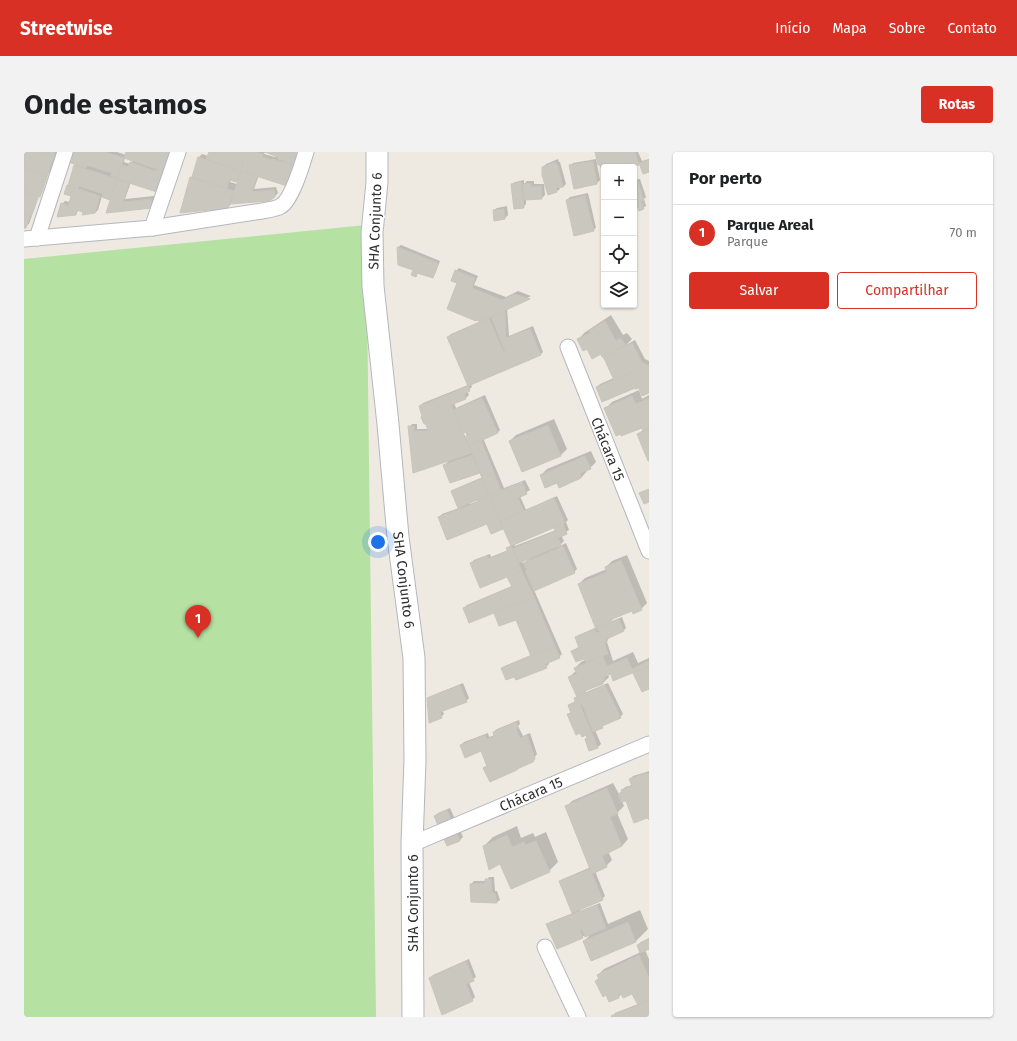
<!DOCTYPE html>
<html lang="pt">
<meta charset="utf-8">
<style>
:root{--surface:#fff;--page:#f2f2f2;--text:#202124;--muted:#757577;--line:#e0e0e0;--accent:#d93025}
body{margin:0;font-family:"Fira Sans",sans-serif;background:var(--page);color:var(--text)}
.controls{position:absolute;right:12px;top:12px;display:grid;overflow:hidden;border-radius:4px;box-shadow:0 1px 3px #0004}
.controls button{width:36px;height:36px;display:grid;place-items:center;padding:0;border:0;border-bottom:1px solid var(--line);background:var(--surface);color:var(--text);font:20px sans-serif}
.you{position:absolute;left:354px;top:390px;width:14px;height:14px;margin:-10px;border:3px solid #fff;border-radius:50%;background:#1a73e8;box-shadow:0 0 0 6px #1a73e833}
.badge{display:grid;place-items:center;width:26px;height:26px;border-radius:50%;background:var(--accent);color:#fff;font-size:13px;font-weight:700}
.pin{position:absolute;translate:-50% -33px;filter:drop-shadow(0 1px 2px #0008)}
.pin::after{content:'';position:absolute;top:21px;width:14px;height:12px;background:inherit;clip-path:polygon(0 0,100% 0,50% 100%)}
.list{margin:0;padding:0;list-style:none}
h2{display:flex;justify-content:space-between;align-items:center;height:52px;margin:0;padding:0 16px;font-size:17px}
h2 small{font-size:13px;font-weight:400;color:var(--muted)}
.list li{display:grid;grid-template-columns:26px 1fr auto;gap:12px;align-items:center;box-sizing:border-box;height:56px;padding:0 16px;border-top:1px solid var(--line)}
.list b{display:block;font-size:15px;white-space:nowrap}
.list p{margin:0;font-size:13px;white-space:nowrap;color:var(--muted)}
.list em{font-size:13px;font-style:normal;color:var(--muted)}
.actions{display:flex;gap:8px;padding:12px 16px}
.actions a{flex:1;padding:9px 0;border:1px solid var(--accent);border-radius:4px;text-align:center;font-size:14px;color:var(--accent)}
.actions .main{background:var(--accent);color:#fff}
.icon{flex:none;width:22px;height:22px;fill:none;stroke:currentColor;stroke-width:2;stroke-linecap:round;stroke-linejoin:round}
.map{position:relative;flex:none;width:625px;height:865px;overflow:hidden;border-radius:4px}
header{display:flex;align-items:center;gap:24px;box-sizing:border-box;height:56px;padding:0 20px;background:var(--accent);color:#fff}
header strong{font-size:19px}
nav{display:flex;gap:22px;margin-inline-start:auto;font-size:14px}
.intro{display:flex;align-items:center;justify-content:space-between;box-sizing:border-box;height:96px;padding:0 24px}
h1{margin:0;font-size:28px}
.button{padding:10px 18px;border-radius:4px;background:var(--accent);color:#fff;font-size:14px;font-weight:700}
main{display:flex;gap:24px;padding:0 24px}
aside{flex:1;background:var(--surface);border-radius:4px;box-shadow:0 1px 3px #0004}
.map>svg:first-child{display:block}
.green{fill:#b5e1a2}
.shadow{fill:#0003;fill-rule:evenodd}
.building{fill:#cac7bf;stroke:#cac5bb}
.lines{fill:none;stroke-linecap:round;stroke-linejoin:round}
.street-casing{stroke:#b4b7c0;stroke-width:17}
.secondary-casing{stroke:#b4b7c0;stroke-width:23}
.street{stroke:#fff;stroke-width:15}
.secondary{stroke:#fff;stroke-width:21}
.labels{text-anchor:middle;stroke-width:3.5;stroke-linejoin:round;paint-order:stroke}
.street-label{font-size:14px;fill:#2e2e2e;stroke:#fff}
</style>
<header>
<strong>Streetwise</strong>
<nav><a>Início</a><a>Mapa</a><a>Sobre</a><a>Contato</a></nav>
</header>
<div class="intro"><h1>Onde estamos</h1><a class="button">Rotas</a></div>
<main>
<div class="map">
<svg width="625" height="865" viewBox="0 0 625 865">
<rect width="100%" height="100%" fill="#eee9e1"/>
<polygon class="green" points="342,73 352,865 0,865 0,107"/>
<g class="shadow">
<polygon points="0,0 36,0 32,14 25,20 18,41 15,44 5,72 0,75"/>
<path d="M51,0H93L102,3L103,0H154L142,38L107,30L101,47L130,44V52L128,55L83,59L88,47L78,44L74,58L71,61L55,58L51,63L38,52L41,49L46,50L48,44L41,41L52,12ZM101,6L109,8L106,12L100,10Z"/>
<path d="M186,0H241L240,2L251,5L253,3L244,0H280L266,30L235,23L230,37L252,35L254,41L251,44L209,50L204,55L167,25L169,24L175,5L178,2L184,4ZM207,27L214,30L213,32L206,30Z"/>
<polygon points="572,0 614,0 618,9 625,7 625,19 616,11 606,15 602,15 601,13 597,15 584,15"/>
<polygon points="534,7 535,10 536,10 542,32 539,35 535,35 536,37 533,39 519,15 522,12"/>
<polygon points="572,7 576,28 573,31 546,14 549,11"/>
<polygon points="616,27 622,45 620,47 622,54 619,56 612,50 610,51 610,28"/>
<polygon points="500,28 500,32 503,29 510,29 510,32 520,32 521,43 518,46 502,47 502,52 499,55 488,33 491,30"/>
<polygon points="564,41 572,76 569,78 543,48 546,45"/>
<polygon points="483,54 484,63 481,66 470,58 473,56"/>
<polygon points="377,93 416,109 411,122 409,125 395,120 392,124 390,118 374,95"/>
<path d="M435,116L454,124L450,133L482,145L494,139L507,144L483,156L485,184L509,174L519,200L516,203L447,232L448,235L443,239L445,243L442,246L430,251L432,256L461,243L476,278L473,281L459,286L480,336L501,328L506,338L496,344L502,358L533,344L544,368L542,370L545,378L537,383L540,389L534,395L542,391L553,417L550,420L510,438L538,502L535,505L524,510L525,512L522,515L491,523L479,517L481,514L507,503L492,466L470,459L440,456L443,453L488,434L484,423L447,411L450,408L466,402L467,405L484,398L483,396L488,393L480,376L468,381L463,371L415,365L418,362L435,356L428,339L431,337L459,325L457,320L426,330L420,313L426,308L390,319L386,275L388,272H393V277H405L396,254L399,251L444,233L424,185L427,182L457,169L435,131L432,119ZM442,279L445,285L441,287L438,281ZM453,347L454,349L446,352V350ZM531,375L532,378L491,394L490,392ZM507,405L499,412L498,409Z"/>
<polygon points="587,163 599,183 603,181 608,187 602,193 611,188 621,207 625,209 625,240 615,234 573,235 576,232 590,226 577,201 564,195 554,188 560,181"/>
<polygon points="615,238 618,247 625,243 625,308 614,282 620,277 581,257 588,250"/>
<polygon points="530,267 543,297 537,303 486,289 492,283"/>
<polygon points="567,299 572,310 566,316 562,318 563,319 557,326 533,329 517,323 523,317"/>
<polygon points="603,403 623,451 617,457 608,458 592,464 586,470 598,465 602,476 599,479 585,485 583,490 589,509 609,500 614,511 625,506 625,536 618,538 610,519 587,520 584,523 585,525 579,531 565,536 560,541 584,531 599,562 596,565 571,578 577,592 574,595 566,598 562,587 564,585 563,582 545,562 548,559 545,553 552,549 551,546 553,544 545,525 552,519 551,516 557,510 561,508 560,505 548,499 556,494 552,486 555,483 573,475 555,432 561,426 583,417 582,415 588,409"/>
<polygon points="439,531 445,546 442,549 418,558 420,562 417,565 404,547 407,544"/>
<polygon points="495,568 496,572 494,574 499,584 506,581 513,602 508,609 495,615 493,618 460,616 463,613 458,598 437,593 440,590 464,581 465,585 471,583 470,580 473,577"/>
<polygon points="625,619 625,667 602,647 598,649 600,654 593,661 604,687 598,694 584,699 588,708 582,714 571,719 581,744 578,747 555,757 556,759 576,751 584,772 616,758 624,777 612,789 568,808 560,789 567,782 561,783 558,785 524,772 526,770 549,761 536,730 539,727 567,715 542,655 548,649 589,631 595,642 601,635 608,633 606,627 609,624"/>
<polygon points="426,656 439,685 436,688 423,693 411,664 414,661"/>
<polygon points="493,674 497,686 509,681 511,685 522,680 534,710 525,719 477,711 460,694 469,685"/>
<polygon points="465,725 470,725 471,739 473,739 476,748 473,750 447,732 450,729 462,729"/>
<polygon points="625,786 625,796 621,798 625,807 625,865 589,865 591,861 614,852 609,840 598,841 595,845 583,842 572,829 575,826 574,823 580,817 617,800 614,793 617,790"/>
<polygon points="445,807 452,825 445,830 451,845 448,848 406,826 409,823"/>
</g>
<g class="building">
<polygon points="0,0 17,0 30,4 23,24 0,17 1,14 0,14"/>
<polygon points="17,0 31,0 30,4"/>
<polygon points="50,0 81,0 100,6 93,27 87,24 88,21 63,13 62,16 47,11"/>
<polygon points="102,0 153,0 141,20 100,6"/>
<polygon points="185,0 223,0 217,19 182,7"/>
<polygon points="223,0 231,0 239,2 238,5 247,8 248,7 259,10 259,9 270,12 263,34 217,19"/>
<polygon points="241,0 275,0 270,12 254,7 254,5"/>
<polygon points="571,0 611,0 615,13 609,15 601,15 600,14 583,15 583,14 577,16 576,13 574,13"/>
<polygon points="174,5 217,19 213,30 205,28 203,37 168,25"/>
<polygon points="625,8 625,20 619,22 615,11"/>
<polygon points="569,9 573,32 550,37 545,13"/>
<polygon points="106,10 132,19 132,17 141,20 139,42 93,27 98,13 104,15"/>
<polygon points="531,10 532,12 534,13 539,35 532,36 533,40 524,43 518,23 518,15"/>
<polygon points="50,13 93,27 86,48 78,45 79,42 55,34 54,37 44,34"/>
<polygon points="0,17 23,24 16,45 0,39"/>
<polygon points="217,19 233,24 228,40 250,38 251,45 245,49 206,52"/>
<polygon points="166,25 210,39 204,56 156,61"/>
<polygon points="93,27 105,31 99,50 127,47 128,56 82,61"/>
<polygon points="614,29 620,49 617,49 620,57 615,59 612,51 610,52 610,30"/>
<polygon points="497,30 500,56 490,57 487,32"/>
<polygon points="507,31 507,35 517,34 518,47 500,48 499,32"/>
<polygon points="43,33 76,44 71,61 58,63 59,60 53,58 52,63 33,65 37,51 43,53 44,55 47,44 40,42"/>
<polygon points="0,39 14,44 7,64 0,62"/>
<polygon points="561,44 570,79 550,84 542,48"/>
<polygon points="480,57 481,67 470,69 469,58"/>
<polygon points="0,62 6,64 2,76 0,76"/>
<polygon points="373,95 414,111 409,126 393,121 392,125 387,123 389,118 374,113"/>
<polygon points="431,118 451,126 448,136 478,148 490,142 506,147 456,170 453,168 452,169 423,157 433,131 427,129"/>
<polygon points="481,159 482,186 506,177 517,203 444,234 423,185 465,166 480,201 481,200 467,165"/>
<polygon points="581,169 592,189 596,186 602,193 578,205 577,202 568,207 563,197 559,199 553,187 566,181 565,179"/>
<polygon points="608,191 618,210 625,214 590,228 579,204"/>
<polygon points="625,214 625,241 618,244 615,236 611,237 611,236 578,250 572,235"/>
<polygon points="444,234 446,239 440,242 442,247 427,253 423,243"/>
<polygon points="423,243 448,301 389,321 384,274 390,274 390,279 404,279 402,272 400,272 397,265 398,264 395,254"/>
<polygon points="608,244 612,252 625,246 625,276 619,278 618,276 597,284 597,282 592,284 580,256"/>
<polygon points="458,246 474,281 445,294 441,285 443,284 442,280 439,281 429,258"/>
<polygon points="524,273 537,304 498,320 485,289"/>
<polygon points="625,277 625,309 624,309 613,282"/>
<polygon points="457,288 477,338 465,343 445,294"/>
<polygon points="448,303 456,321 426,331 419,313"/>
<polygon points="561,304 567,317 556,321 557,326 535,336 533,331 521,336 516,323"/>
<polygon points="458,326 465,343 434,356 427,339"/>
<polygon points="498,330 503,342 494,346 500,360 476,369 465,343"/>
<polygon points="625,337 625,350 620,352 615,341"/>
<polygon points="465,343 479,377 467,382 463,372 423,388 414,365 454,350 453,348"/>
<polygon points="530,346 541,371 487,394 476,369"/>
<polygon points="539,372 543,382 534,386 537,393 495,411 488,397 531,379 530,376"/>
<polygon points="487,394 498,419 456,436 446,411 463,404 464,407 484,399 482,396"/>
<polygon points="539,394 551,421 510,439 501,419 503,418 499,411"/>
<polygon points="597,408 618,458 609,462 608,459 586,468 587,471 572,477 554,432 583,420 581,415"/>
<polygon points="498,419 510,445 445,471 439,456 488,435 483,425"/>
<polygon points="510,445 531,494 507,504 492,468 475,474 470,461"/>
<polygon points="595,467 600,479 583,487 581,493 584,502 562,511 560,507 552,510 547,499 555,496 551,485 571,477 572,481 575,480 573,476"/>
<polygon points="531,494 536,506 521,512 523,516 492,528 490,525 482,528 477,516"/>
<polygon points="579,504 583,514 603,506 608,517 624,509 625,514 589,529 587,522 580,525 581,528 578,529 579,532 560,539 561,541 553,545 544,525 553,522 550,516"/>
<polygon points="625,514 625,537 618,540 609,521"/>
<polygon points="436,533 443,550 416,560 418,566 405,571 403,546"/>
<polygon points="581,533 597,566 578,574 579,576 569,580 558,552 556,553 553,545"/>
<polygon points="553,545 574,596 565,599 561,587 563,586 562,583 558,585 556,581 552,583 543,562 547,561 544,553 551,550 550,546"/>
<polygon points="492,570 494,576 492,576 496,586 503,583 511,606 509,610 493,617 493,618 466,630 459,616 463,614 457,599 441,606 436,593 461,583 463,587 470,584 469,580"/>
<polygon points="622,621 625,622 625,668 623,666 610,671 602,649 597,650 594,642 598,640 597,638 608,634 605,627"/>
<polygon points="583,636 594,662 586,665 598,694 578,704 583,715 568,722 541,654"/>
<polygon points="423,658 436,689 423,694 410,664"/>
<polygon points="483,683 488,695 500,690 501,693 512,689 526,720 487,737 476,712 465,718 459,694"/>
<polygon points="566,717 579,748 548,761 535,729"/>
<polygon points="461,727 467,727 468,741 471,741 473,751 447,750 446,732 461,731"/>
<polygon points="573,753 582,776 561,785 558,777 556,778 559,786 533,797 522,772"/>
<polygon points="604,770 612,790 567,809 559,789"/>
<polygon points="625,787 625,797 616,801 613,793"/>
<polygon points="615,803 625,826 625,848 614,853 608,842 599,846 597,841 594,843 595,846 585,850 582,843 579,845 571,829 575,827 573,823"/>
<polygon points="442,809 450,829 442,832 449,849 418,863 405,826"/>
<polygon points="625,848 625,865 588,865 587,864"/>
</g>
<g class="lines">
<g class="street-casing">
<g id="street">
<polyline points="128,76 154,0"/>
<polyline points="13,86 41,0"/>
<path d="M0,87L128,76L238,59C244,58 252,57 257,54C268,47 278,13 282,0"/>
<polyline points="544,195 625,399"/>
<polyline points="388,692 625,592"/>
<polyline points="521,795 554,865"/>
</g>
</g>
<g class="secondary-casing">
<polyline id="secondary" points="353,0 353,30 348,81 349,134 364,272 374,385 390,506 391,608 388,692 389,865"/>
</g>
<use href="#street" class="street"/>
<use href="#secondary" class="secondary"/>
</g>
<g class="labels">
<g class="street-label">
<text transform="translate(351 69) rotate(-88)" y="5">SHA Conjunto 6</text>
<text transform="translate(584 297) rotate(68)" y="5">Chácara 15</text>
<text transform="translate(380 428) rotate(83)" y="5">SHA Conjunto 6</text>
<text transform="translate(507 642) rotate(-23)" y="5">Chácara 15</text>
<text transform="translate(389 751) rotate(-90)" y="5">SHA Conjunto 6</text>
</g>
</g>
</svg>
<div class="controls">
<button>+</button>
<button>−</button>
<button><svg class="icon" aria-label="locate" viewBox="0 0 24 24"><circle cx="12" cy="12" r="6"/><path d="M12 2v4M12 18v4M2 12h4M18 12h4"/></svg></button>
<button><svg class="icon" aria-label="layers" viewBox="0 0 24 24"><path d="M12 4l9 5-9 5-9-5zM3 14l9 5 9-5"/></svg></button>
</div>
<div class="you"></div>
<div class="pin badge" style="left:174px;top:486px">1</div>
</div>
<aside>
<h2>Por perto<small></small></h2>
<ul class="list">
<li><span class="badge">1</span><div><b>Parque Areal</b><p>Parque</p></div><em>70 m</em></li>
</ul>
<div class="actions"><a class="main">Salvar</a><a>Compartilhar</a></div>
</aside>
</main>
